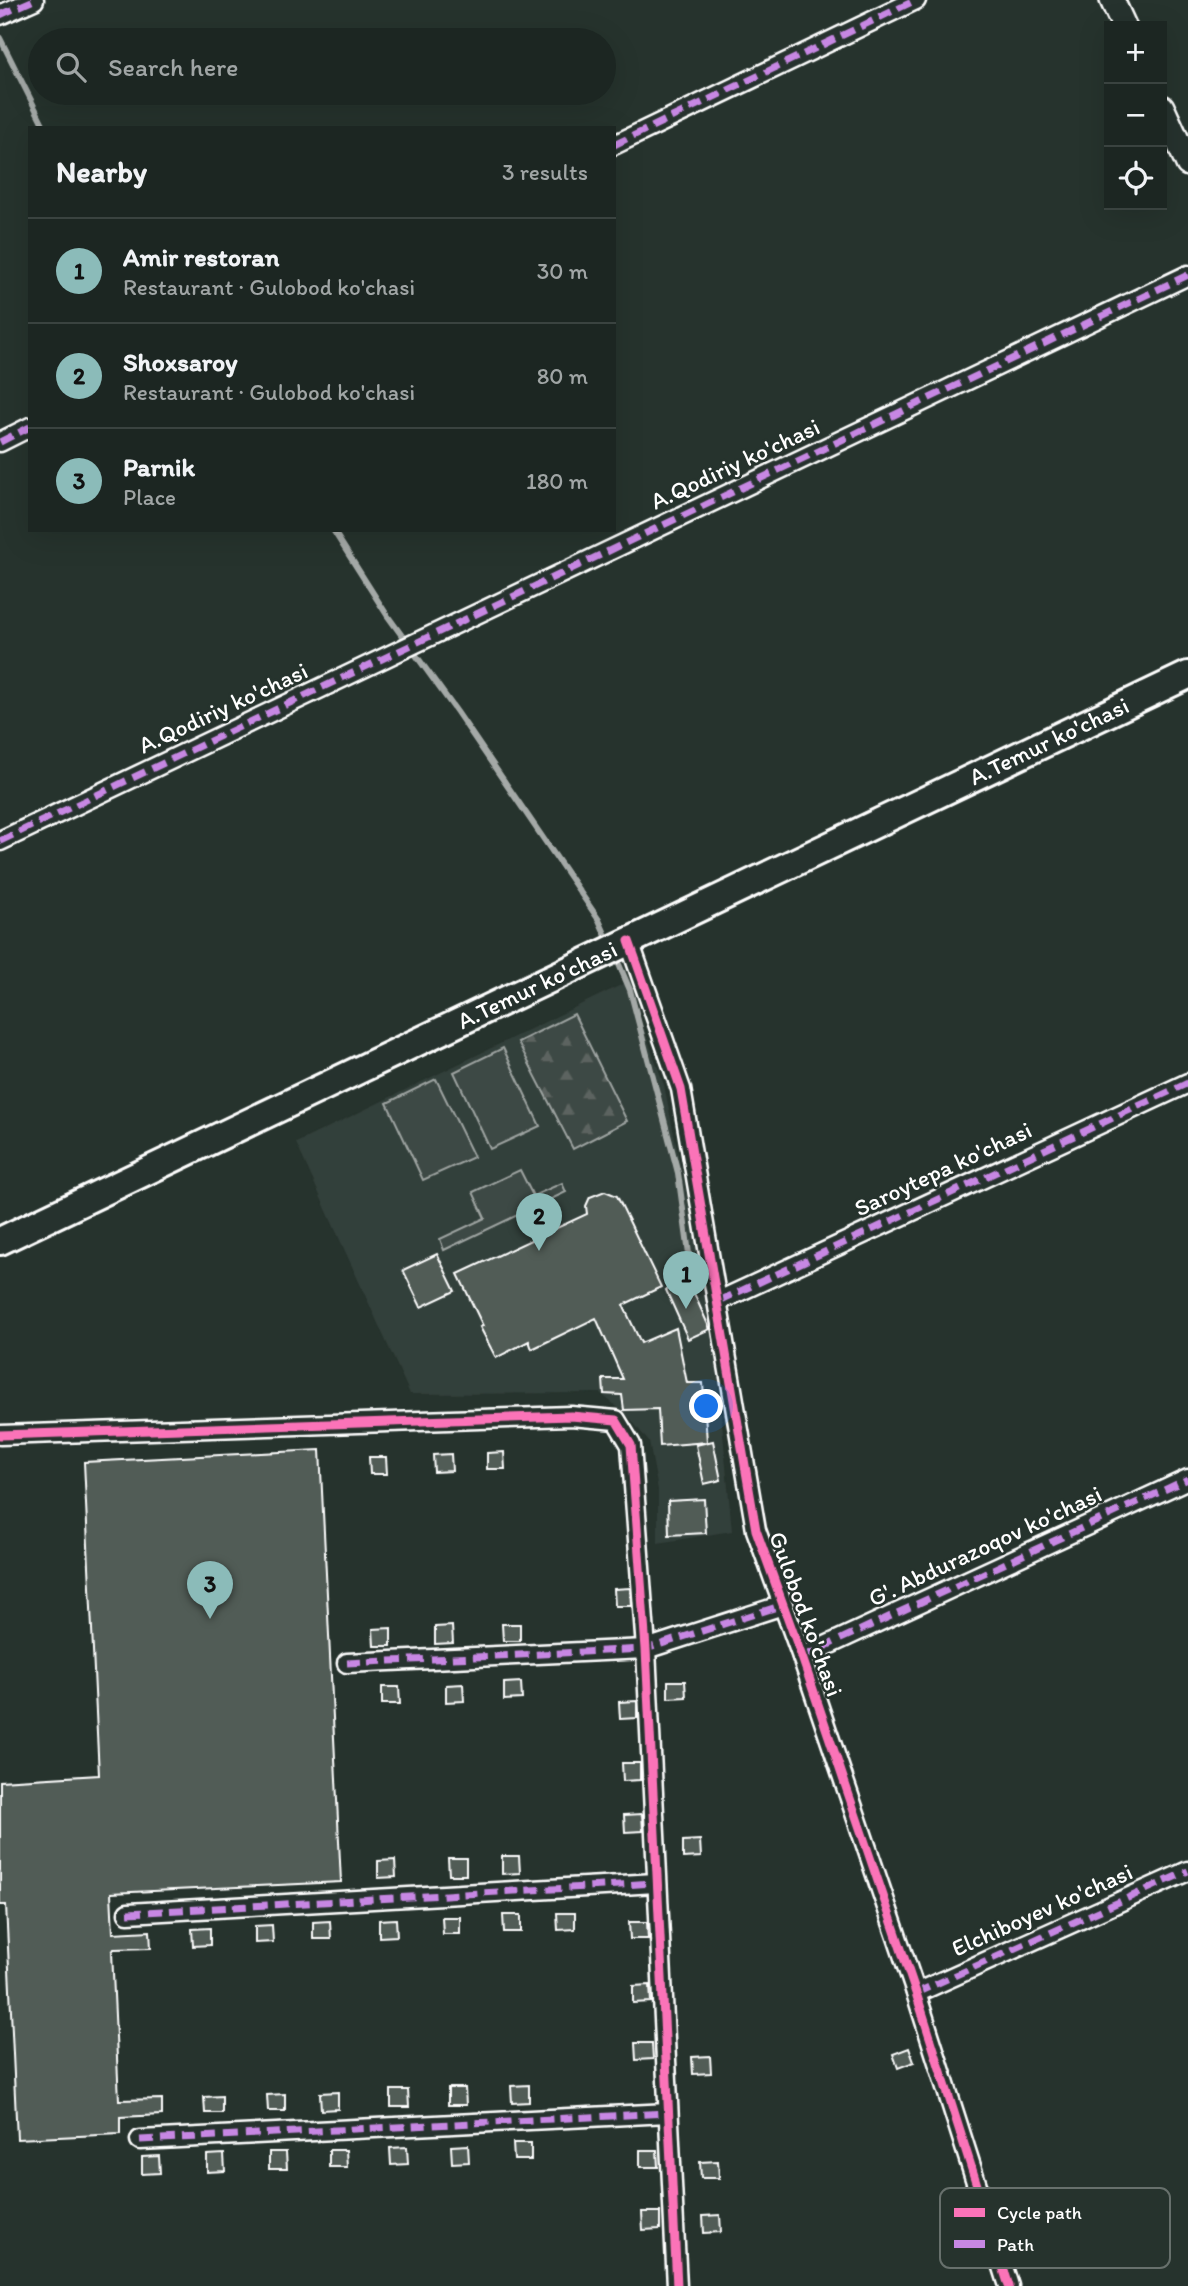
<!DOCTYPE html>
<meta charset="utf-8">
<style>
:root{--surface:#1c2622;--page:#252e2a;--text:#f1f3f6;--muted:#a0a5a5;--line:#3a4340;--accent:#8bbbb9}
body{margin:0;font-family:Itim,sans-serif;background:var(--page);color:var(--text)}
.controls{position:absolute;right:21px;top:21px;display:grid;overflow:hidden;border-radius:0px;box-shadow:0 7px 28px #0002}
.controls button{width:63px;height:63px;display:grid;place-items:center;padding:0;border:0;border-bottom:2px solid var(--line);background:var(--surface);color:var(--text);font:35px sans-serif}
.you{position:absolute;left:707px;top:1407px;width:24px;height:24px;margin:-18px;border:5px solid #fff;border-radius:50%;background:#1a73e8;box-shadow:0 0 0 10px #1a73e833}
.badge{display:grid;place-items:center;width:46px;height:46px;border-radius:50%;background:var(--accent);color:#111;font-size:23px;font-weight:700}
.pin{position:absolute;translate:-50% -58px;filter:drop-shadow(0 2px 4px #0008)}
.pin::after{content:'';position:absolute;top:37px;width:24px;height:21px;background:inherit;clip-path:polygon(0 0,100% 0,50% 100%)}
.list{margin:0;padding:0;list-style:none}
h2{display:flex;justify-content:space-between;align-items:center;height:91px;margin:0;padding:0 28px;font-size:30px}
h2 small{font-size:23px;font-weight:400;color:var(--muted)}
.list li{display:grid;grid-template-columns:46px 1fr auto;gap:21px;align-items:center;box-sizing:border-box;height:105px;padding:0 28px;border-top:2px solid var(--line)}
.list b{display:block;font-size:26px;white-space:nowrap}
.list p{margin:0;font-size:23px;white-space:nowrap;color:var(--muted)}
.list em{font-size:23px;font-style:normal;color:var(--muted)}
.icon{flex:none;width:38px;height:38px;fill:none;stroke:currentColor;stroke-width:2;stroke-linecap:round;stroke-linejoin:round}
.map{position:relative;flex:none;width:1188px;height:2286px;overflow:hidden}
.search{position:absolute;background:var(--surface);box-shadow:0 7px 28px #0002;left:28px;top:28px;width:588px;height:77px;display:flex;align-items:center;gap:18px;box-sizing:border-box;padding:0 24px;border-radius:38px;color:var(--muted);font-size:26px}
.panel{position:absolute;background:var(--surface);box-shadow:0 7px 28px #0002;left:28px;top:126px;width:588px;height:406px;border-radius:0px}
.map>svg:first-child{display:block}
.built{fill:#333f3a}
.green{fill:#3e4944;stroke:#9ea4a2;stroke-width:2}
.forest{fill:url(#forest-firs);stroke:#9ea4a2;stroke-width:2}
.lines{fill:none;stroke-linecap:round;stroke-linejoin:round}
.stream{stroke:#a4a9a7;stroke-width:6}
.building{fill:#515c57;stroke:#fff;stroke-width:2}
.minor-casing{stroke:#fff;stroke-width:23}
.tertiary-casing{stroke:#fff;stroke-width:28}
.secondary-casing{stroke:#fff;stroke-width:32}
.minor{stroke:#26332d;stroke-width:18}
.tertiary{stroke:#26332d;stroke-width:23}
.secondary{stroke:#26332d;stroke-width:26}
.quiet{stroke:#c787e3;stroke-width:7;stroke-dasharray:14 7;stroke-linecap:butt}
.cycleway-casing{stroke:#26332d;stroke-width:13}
.cycleway{stroke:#fb73b8;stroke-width:9}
.labels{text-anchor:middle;stroke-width:5;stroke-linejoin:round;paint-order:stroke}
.street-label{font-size:24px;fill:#fff;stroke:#26332d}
.key{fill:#26332d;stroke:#67706c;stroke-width:2}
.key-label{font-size:19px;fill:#fff}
</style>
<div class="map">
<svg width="1188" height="2286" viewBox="0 0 1188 2286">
<defs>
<pattern id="forest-firs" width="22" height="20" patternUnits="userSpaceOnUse" patternTransform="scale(1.75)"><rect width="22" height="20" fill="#3e4944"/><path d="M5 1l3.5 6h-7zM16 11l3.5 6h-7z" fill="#5b6460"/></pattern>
</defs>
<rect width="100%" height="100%" fill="#26332d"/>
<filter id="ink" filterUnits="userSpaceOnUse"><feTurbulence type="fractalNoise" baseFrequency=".0143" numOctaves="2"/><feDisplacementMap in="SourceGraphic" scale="14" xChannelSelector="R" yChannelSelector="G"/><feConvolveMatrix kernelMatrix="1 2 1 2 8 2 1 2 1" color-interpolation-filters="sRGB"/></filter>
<g filter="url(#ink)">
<polygon class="built" points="627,982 664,1085 713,1325 732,1531 658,1543 658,1490 649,1442 628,1416 600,1393 410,1394 296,1143"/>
<g class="green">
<polygon points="503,1048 540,1126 490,1149 454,1072"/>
<polygon points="436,1079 474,1157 423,1180 387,1103"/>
<polygon points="520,1170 533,1196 562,1183 566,1192 444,1250 440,1239 485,1218 473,1192"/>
</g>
<polygon class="forest" points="574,1014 627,1121 573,1149 518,1042"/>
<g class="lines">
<g class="stream">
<polyline points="0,38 45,128"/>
<polyline points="333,530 387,615 457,712 599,920 610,945"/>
<polyline points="615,955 630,990 678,1173 690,1261"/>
</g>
</g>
<g class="building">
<polygon points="605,1191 617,1196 661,1287 623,1305 641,1343 676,1328 687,1383 703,1383 707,1442 660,1446 658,1409 624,1410 622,1395 604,1394 603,1379 623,1379 596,1318 532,1349 529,1341 496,1358 480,1327 483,1326 458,1274 587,1214 586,1206 590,1197"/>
<polygon points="437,1254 455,1291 421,1307 403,1270"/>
<polygon points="688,1280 710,1329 688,1339 666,1290"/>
<polygon points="713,1441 721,1480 704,1484 696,1445"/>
<polygon points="320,1450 341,1882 111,1893 113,1933 150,1931 151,1948 114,1949 112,1952 119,2100 162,2099 162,2115 120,2117 120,2134 17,2139 6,1905 0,1905 0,1781 99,1775 84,1462"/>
<polygon points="504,1452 505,1469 487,1469 487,1453"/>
<polygon points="451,1454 452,1471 434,1472 433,1455"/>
<polygon points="369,1457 386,1457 387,1474 370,1474"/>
<polygon points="704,1499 706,1533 669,1535 668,1501"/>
<polygon points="630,1588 631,1606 615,1606 614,1589"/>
<polygon points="502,1624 520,1624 520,1641 503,1641"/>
<polygon points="452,1626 453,1643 435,1644 435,1627"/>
<polygon points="391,1628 391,1646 374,1646 373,1629"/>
<polygon points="668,1681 685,1681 686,1697 668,1698"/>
<polygon points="521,1682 522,1699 504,1700 504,1683"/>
<polygon points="463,1684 464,1701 446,1702 446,1685"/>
<polygon points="382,1687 399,1687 400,1704 382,1704"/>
<polygon points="637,1701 637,1718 620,1719 619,1702"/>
<polygon points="622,1763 640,1763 640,1780 623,1781"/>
<polygon points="642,1814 643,1831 625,1832 624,1815"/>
<polygon points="700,1840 701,1857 683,1858 683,1841"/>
<polygon points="502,1856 519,1856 520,1873 502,1874"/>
<polygon points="448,1858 466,1858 466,1875 449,1875"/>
<polygon points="395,1860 396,1877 378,1878 378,1861"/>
<polygon points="557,1913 575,1913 575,1929 558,1930"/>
<polygon points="503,1915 521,1915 521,1932 504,1932"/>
<polygon points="442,1917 460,1917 460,1934 443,1934"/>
<polygon points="396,1919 397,1936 379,1937 379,1920"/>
<polygon points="330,1921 331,1939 313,1939 313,1922"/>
<polygon points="629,1922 647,1922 648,1939 630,1939"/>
<polygon points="272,1925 273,1942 255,1943 255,1926"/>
<polygon points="210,1928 210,1945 193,1946 192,1929"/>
<polygon points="650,1985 651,2002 633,2003 633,1986"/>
<polygon points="635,2043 652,2043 653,2059 636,2060"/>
<polygon points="909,2048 914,2062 898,2068 893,2054"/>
<polygon points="710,2056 711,2073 693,2074 692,2057"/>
<polygon points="529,2085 529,2102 512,2103 511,2086"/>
<polygon points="448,2088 465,2088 466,2105 448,2105"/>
<polygon points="391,2090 408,2090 409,2107 391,2107"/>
<polygon points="338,2092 338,2109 321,2110 320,2093"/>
<polygon points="285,2094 285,2111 268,2111 267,2095"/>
<polygon points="222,2096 222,2113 205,2113 204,2097"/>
<polygon points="513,2143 531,2143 531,2160 514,2160"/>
<polygon points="468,2145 469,2162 452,2163 451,2146"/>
<polygon points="407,2147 408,2164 391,2165 390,2148"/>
<polygon points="329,2150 346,2150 347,2167 329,2167"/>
<polygon points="640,2150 657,2150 658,2167 640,2167"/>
<polygon points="269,2152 286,2152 287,2169 269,2169"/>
<polygon points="224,2154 225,2171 207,2172 207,2155"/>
<polygon points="159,2156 160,2173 142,2174 142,2157"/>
<polygon points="718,2161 719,2178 701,2178 700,2162"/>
<polygon points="642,2212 660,2212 660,2229 643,2230"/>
<polygon points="720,2215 721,2232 704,2233 703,2216"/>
</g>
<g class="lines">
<g class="minor-casing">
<g id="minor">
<polyline points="0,15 34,0"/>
<polyline points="614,145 916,0"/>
<polyline points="0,442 30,427"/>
<polyline points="0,841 1188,275"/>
<polyline points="629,941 681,1089 756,1530 802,1657 916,1993 1009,2286"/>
<polyline points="719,1301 1188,1083"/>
<polyline points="0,1435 571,1416 616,1420 631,1445 646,1649 677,2286"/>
<polyline points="802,1657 1188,1479"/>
<polyline points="347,1663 646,1649 783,1605"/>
<polyline points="128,1913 656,1883"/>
<polyline points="916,1993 1188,1871"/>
<polyline points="140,2140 668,2113"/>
</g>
</g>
<g class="tertiary-casing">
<g id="tertiary">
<polyline points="1112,0 1124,26"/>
<polyline points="1162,107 1188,164"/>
</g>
</g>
<g class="secondary-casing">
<g id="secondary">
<path id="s1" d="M0,1241L1188,675"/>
</g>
</g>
<use href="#minor" class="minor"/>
<use href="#tertiary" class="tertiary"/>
<use href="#secondary" class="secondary"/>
<g class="quiet">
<polyline points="0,15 34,0"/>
<polyline points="614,145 916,0"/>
<polyline points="0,442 30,427"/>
<polyline points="0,841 1188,275"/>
<polyline points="719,1301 1188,1083"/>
<polyline points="802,1657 1188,1479"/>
<polyline points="347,1663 646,1649 783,1605"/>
<polyline points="128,1913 656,1883"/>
<polyline points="916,1993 1188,1871"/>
<polyline points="140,2140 668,2113"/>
</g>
<g class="cycleway-casing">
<g id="cycleway">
<polyline points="629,941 681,1089 756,1530 802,1657 916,1993 1009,2286"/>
<polyline points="0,1435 571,1416 616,1420 631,1445 646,1649 677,2286"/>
</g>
</g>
<use href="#cycleway" class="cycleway"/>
</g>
</g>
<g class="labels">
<g class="street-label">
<text transform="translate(735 464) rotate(-25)" y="8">A.Qodiriy ko'chasi</text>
<text transform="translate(223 708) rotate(-25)" y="8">A.Qodiriy ko'chasi</text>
<text dy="8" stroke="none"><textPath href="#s1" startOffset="1162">A.Temur ko'chasi</textPath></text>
<text dy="8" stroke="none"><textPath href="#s1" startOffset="595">A.Temur ko'chasi</textPath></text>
<text transform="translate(943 1169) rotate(-25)" y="8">Saroytepa ko'chasi</text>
<text transform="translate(985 1546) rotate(-25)" y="8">G'. Abdurazoqov ko'chasi</text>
<text transform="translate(806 1614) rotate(70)" y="8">Gulobod ko'chasi</text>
<text transform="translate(1042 1910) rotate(-24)" y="8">Elchiboyev ko'chasi</text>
</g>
</g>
<rect x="940" y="2188" width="230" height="80" rx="10" class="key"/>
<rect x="954" y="2208" width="31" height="9" fill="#fb73b8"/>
<rect x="954" y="2240" width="31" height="8" fill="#c787e3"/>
<g class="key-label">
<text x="997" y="2219">Cycle path</text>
<text x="997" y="2251">Path</text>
</g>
</svg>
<div class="controls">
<button>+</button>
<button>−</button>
<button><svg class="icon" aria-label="locate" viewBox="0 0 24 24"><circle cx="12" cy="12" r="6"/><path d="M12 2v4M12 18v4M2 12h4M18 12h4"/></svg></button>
</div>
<div class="you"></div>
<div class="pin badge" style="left:686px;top:1309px">1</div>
<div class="pin badge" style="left:539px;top:1251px">2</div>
<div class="pin badge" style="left:210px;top:1619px">3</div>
<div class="search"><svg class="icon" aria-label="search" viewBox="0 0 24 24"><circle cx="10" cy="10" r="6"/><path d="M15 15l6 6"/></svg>Search here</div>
<section class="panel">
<h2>Nearby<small>3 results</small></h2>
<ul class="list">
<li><span class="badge">1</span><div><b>Amir restoran</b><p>Restaurant · Gulobod ko'chasi</p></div><em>30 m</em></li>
<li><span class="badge">2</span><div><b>Shoxsaroy</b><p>Restaurant · Gulobod ko'chasi</p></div><em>80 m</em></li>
<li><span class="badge">3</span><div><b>Parnik</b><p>Place</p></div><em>180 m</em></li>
</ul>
</section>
</div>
